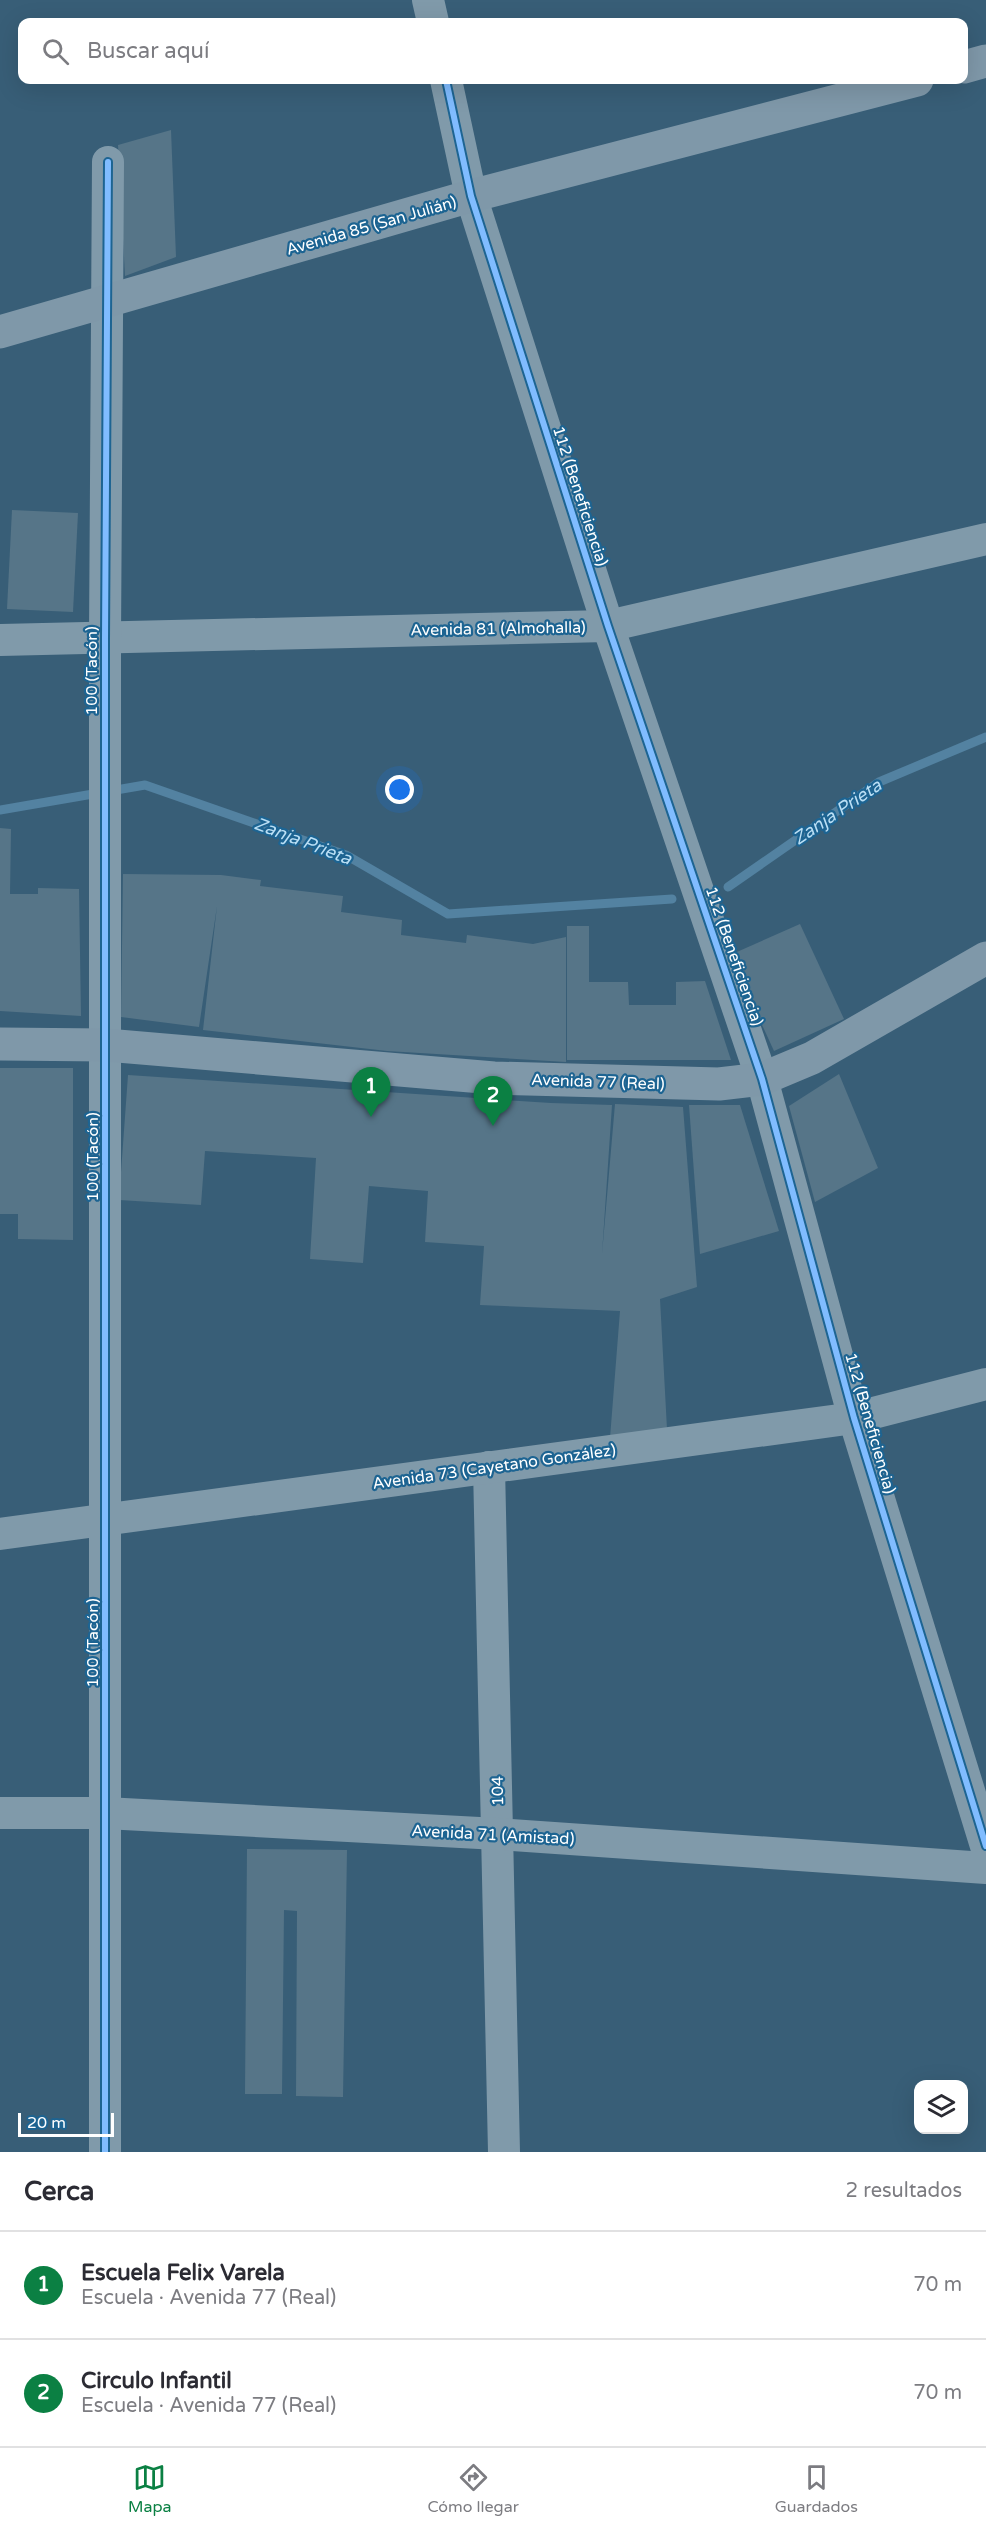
<!DOCTYPE html>
<html lang="es">
<meta charset="utf-8">
<style>
:root{--surface:#fff;--page:#f2f2f3;--text:#2b2b33;--muted:#7c7c81;--line:#e1e1e2;--accent:#0b8043}
body{margin:0;font-family:"Varela Round",sans-serif;background:var(--page);color:var(--text)}
.controls{position:absolute;right:18px;bottom:18px;display:grid;overflow:hidden;border-radius:12px;box-shadow:0 6px 24px #0002}
.controls button{width:54px;height:54px;display:grid;place-items:center;padding:0;border:0;border-bottom:2px solid var(--line);background:var(--surface);color:var(--text);font:30px sans-serif}
.scale{position:absolute;left:18px;bottom:15px;width:96px;box-sizing:border-box;padding-left:6px;border:3px solid #fff;border-top:0;font-size:16px;line-height:21px;white-space:nowrap;color:#fff;-webkit-text-stroke:4px #1d6492;paint-order:stroke}
.you{position:absolute;left:400px;top:790px;width:21px;height:21px;margin:-15px;border:4px solid #fff;border-radius:50%;background:#1a73e8;box-shadow:0 0 0 9px #1a73e833}
.badge{display:grid;place-items:center;width:39px;height:39px;border-radius:50%;background:var(--accent);color:#fff;font-size:20px;font-weight:700}
.pin{position:absolute;translate:-50% -50px;filter:drop-shadow(0 2px 3px #0008)}
.pin::after{content:'';position:absolute;top:32px;width:21px;height:18px;background:inherit;clip-path:polygon(0 0,100% 0,50% 100%)}
.list{margin:0;padding:0;list-style:none}
h2{display:flex;justify-content:space-between;align-items:center;height:78px;margin:0;padding:0 24px;font-size:26px}
h2 small{font-size:20px;font-weight:400;color:var(--muted)}
.list li{display:grid;grid-template-columns:39px 1fr auto;gap:18px;align-items:center;box-sizing:border-box;height:108px;padding:0 24px;border-top:2px solid var(--line)}
.list b{display:block;font-size:22px;white-space:nowrap}
.list p{margin:0;font-size:20px;white-space:nowrap;color:var(--muted)}
.list em{font-size:20px;font-style:normal;color:var(--muted)}
.icon{flex:none;width:33px;height:33px;fill:none;stroke:currentColor;stroke-width:2;stroke-linecap:round;stroke-linejoin:round}
.map{position:relative;flex:none;width:986px;height:2152px;overflow:hidden}
.search{position:absolute;background:var(--surface);box-shadow:0 6px 24px #0002;left:18px;right:18px;top:18px;height:66px;display:flex;align-items:center;gap:15px;box-sizing:border-box;padding:0 21px;border-radius:12px;color:var(--muted);font-size:22px}
.sheet{height:294px;background:var(--surface)}
nav{display:flex;justify-content:space-around;align-items:center;box-sizing:border-box;height:84px;border-top:2px solid var(--line);background:var(--surface);font-size:16px;color:var(--muted)}
nav a{display:grid;justify-items:center;gap:3px}
nav .on{color:var(--accent)}
.map>svg:first-child{display:block}
.lines{fill:none;stroke-linecap:round;stroke-linejoin:round}
.stream{stroke:#5382a1;stroke-width:9}
.building{fill:#567588}
.minor{stroke:#809aaa;stroke-width:32}
.major{stroke:#7f98a9;stroke-width:33}
.cycleway-casing{stroke:#1d6492;stroke-width:10}
.cycleway{stroke:#80bcff;stroke-width:6}
.labels{text-anchor:middle;stroke-width:4.5;stroke-linejoin:round;paint-order:stroke}
.street-label{font-size:16px;fill:#fff;stroke:#1d6492}
.water-label{font-size:18px;font-style:italic;fill:#badff5;stroke:#1d6492}
</style>
<div class="map">
<svg width="986" height="2152" viewBox="0 0 986 2152">
<rect width="100%" height="100%" fill="#385e77"/>
<g class="lines">
<g class="stream">
<polyline points="0,810 145,785 346,855 448,914 672,899"/>
<polyline points="728,887 879,782 986,737"/>
</g>
</g>
<g class="building">
<polygon points="171,130 176,257 125,276 118,145"/>
<polygon points="12,510 78,513 73,612 7,609"/>
<polygon points="0,828 11,829 10,894 38,894 38,888 79,889 81,1016 0,1011"/>
<polygon points="123,874 221,875 261,880 260,886 343,896 341,912 402,920 401,935 466,943 467,935 533,944 566,937 566,1062 387,1051 203,1030 217,906 199,1027 121,1017"/>
<polygon points="800,924 844,1019 774,1051 730,955"/>
<polygon points="567,926 589,926 589,982 628,982 629,1005 676,1005 676,982 705,981 731,1060 567,1060"/>
<polygon points="0,1068 73,1068 73,1240 18,1239 18,1214 0,1214"/>
<polygon points="839,1074 878,1168 815,1202 789,1106"/>
<polygon points="128,1075 551,1103 612,1105 602,1254 615,1104 683,1107 697,1287 660,1299 667,1429 610,1438 620,1311 480,1305 484,1246 425,1242 428,1191 369,1186 363,1263 310,1259 316,1158 205,1151 201,1205 119,1200"/>
<polygon points="689,1105 740,1105 779,1231 700,1254"/>
<polygon points="247,1849 347,1850 343,2097 296,2096 297,1911 284,1910 282,2094 245,2094"/>
</g>
<g class="lines">
<g class="minor">
<polyline points="428,0 433,22"/>
<polyline points="446,80 471,196 608,626 762,1079 854,1418 986,1846"/>
<polyline points="0,640 608,626 986,539"/>
<polyline points="489,1467 504,2152"/>
<polyline points="0,1534 854,1418 986,1384"/>
<polyline points="0,1813 105,1813 498,1834 986,1868"/>
<polyline points="105,2152 105,639 108,162"/>
</g>
<g class="major">
<polyline points="964,67 986,61"/>
<polyline points="0,332 471,196 917,80"/>
<polyline points="0,1044 106,1045 494,1078 719,1084 762,1079 812,1058 986,958"/>
</g>
<g class="cycleway-casing">
<g id="cycleway">
<polyline points="446,80 471,196 608,626 762,1079 854,1418 986,1846"/>
<polyline points="105,2152 105,639 108,162"/>
</g>
</g>
<use href="#cycleway" class="cycleway"/>
</g>
<g class="labels">
<g class="street-label">
<text transform="translate(371 225) rotate(-16)" y="6">Avenida 85 (San Julián)</text>
<text transform="translate(581 496) rotate(72)" y="6">112 (Beneficiencia)</text>
<text transform="translate(498 628) rotate(-1)" y="6">Avenida 81 (Almohalla)</text>
<text transform="translate(91 671) rotate(-90)" y="6">100 (Tacón)</text>
<text transform="translate(735 956) rotate(71)" y="6">112 (Beneficiencia)</text>
<text transform="translate(598 1081) rotate(2)" y="6">Avenida 77 (Real)</text>
<text transform="translate(92 1157) rotate(-90)" y="6">100 (Tacón)</text>
<text transform="translate(871 1423) rotate(74)" y="6">112 (Beneficiencia)</text>
<text transform="translate(494 1466) rotate(-8)" y="6">Avenida 73 (Cayetano González)</text>
<text transform="translate(92 1643) rotate(-90)" y="6">100 (Tacón)</text>
<text transform="translate(497 1791) rotate(-91)" y="6">104</text>
<text transform="translate(493 1834) rotate(3)" y="6">Avenida 71 (Amistad)</text>
</g>
<g class="water-label">
<text transform="translate(837 812) rotate(-34)" y="6">Zanja Prieta</text>
<text transform="translate(303 841) rotate(21)" y="6">Zanja Prieta</text>
</g>
</g>
</svg>
<div class="controls">
<button><svg class="icon" aria-label="layers" viewBox="0 0 24 24"><path d="M12 4l9 5-9 5-9-5zM3 14l9 5 9-5"/></svg></button>
</div>
<div class="scale">20 m</div>
<div class="you"></div>
<div class="pin badge" style="left:371px;top:1117px">1</div>
<div class="pin badge" style="left:493px;top:1126px">2</div>
<div class="search"><svg class="icon" aria-label="search" viewBox="0 0 24 24"><circle cx="10" cy="10" r="6"/><path d="M15 15l6 6"/></svg>Buscar aquí</div>
</div>
<section class="sheet">
<h2>Cerca<small>2 resultados</small></h2>
<ul class="list">
<li><span class="badge">1</span><div><b>Escuela Felix Varela</b><p>Escuela · Avenida 77 (Real)</p></div><em>70 m</em></li>
<li><span class="badge">2</span><div><b>Circulo Infantil</b><p>Escuela · Avenida 77 (Real)</p></div><em>70 m</em></li>
</ul>
</section>
<nav>
<a class="on"><svg class="icon" aria-label="map" viewBox="0 0 24 24"><path d="M3 6l6-2 6 2 6-2v14l-6 2-6-2-6 2zM9 4v14M15 6v14"/></svg>Mapa</a>
<a><svg class="icon" aria-label="directions" viewBox="0 0 24 24"><path d="M12 3l9 9-9 9-9-9zM9 14v-3h6M13 9l2 2-2 2"/></svg>Cómo llegar</a>
<a><svg class="icon" aria-label="saved" viewBox="0 0 24 24"><path d="M7 4h10v16l-5-4-5 4z"/></svg>Guardados</a>
</nav>
